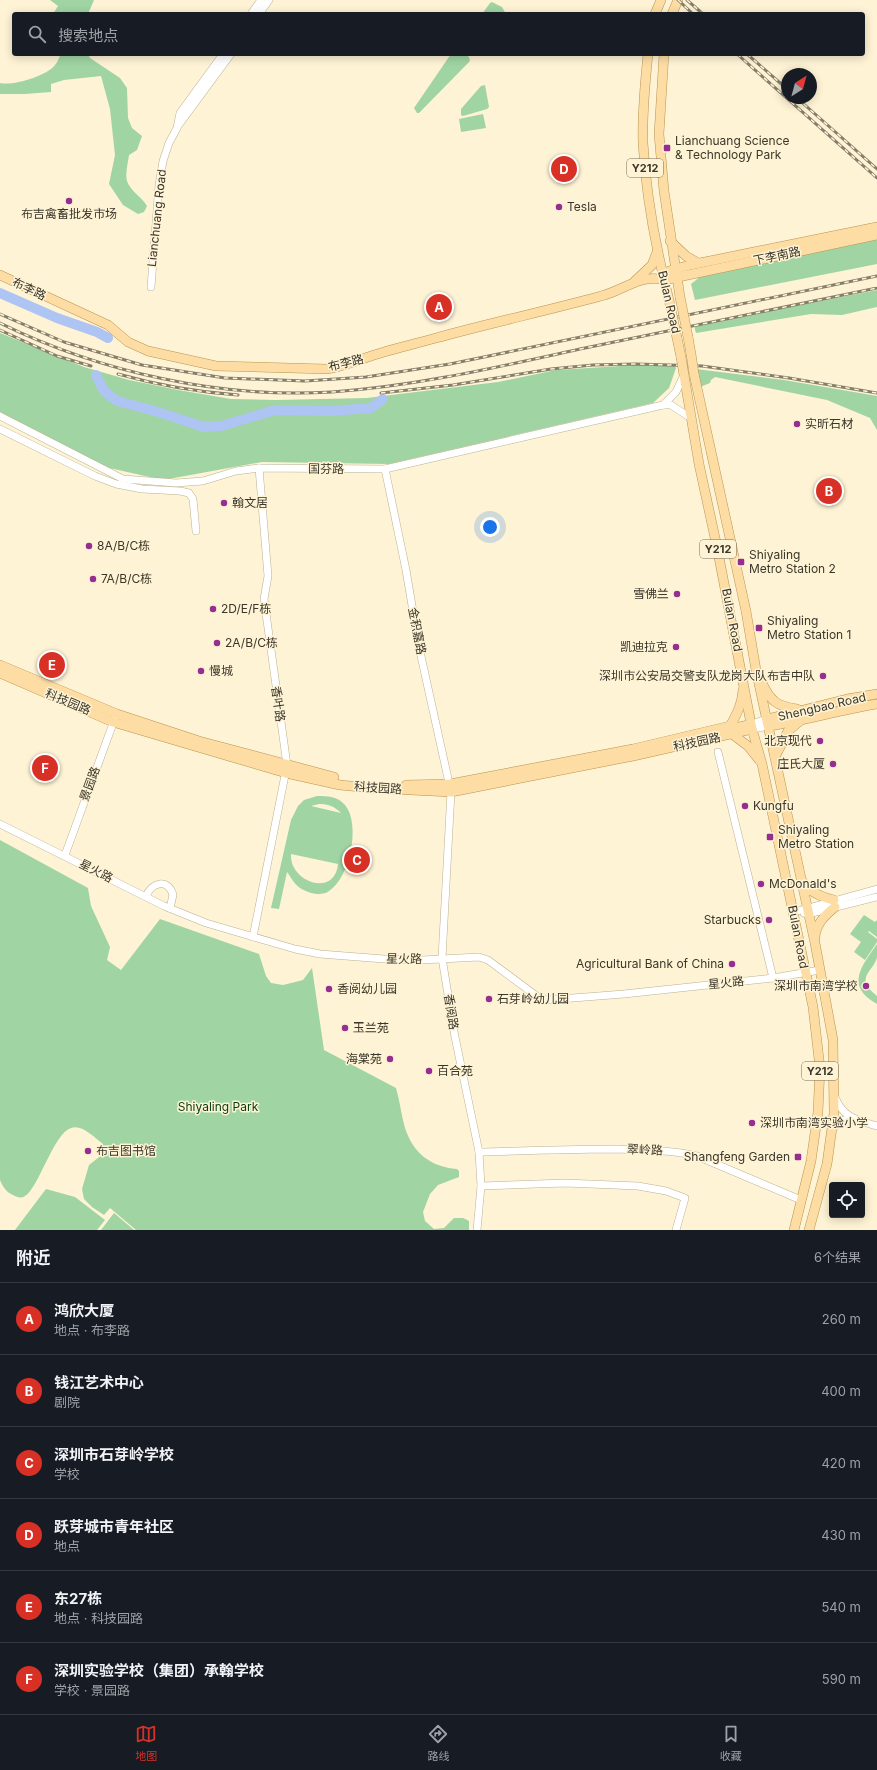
<!DOCTYPE html>
<html lang="zh">
<meta charset="utf-8">
<style>
:root{--surface:#171b24;--page:#20242c;--text:#f1f3f6;--muted:#9ea1a6;--line:#363941;--accent:#d93025}
body{margin:0;font-family:Inter,"Noto Sans SC",sans-serif;background:var(--page);color:var(--text)}
.controls{position:absolute;right:12px;bottom:12px;display:grid;overflow:hidden;border-radius:4px;box-shadow:0 2px 10px #0003}
.controls button{width:36px;height:36px;display:grid;place-items:center;padding:0;border:0;border-bottom:1px solid var(--line);background:var(--surface);color:var(--text);font:20px sans-serif}
.compass{position:absolute;left:781px;top:68px;width:36px;height:36px;border-radius:50%;background:var(--surface);box-shadow:0 2px 10px #0003;rotate:36deg}
.you{position:absolute;left:490px;top:527px;width:14px;height:14px;margin:-10px;border:3px solid #fff;border-radius:50%;background:#1a73e8;box-shadow:0 0 0 6px #1a73e833}
.badge{display:grid;place-items:center;width:26px;height:26px;border-radius:50%;background:var(--accent);color:#fff;font-size:13px;font-weight:700}
.pin{position:absolute;translate:-50% -50%;border:2px solid #fff;box-shadow:0 1px 4px #0006}
.list{margin:0;padding:0;list-style:none}
h2{display:flex;justify-content:space-between;align-items:center;height:52px;margin:0;padding:0 16px;font-size:17px}
h2 small{font-size:13px;font-weight:400;color:var(--muted)}
.list li{display:grid;grid-template-columns:26px 1fr auto;gap:12px;align-items:center;box-sizing:border-box;height:72px;padding:0 16px;border-top:1px solid var(--line)}
.list b{display:block;font-size:15px;white-space:nowrap}
.list p{margin:0;font-size:13px;white-space:nowrap;color:var(--muted)}
.list em{font-size:13px;font-style:normal;color:var(--muted)}
.icon{flex:none;width:22px;height:22px;fill:none;stroke:currentColor;stroke-width:2;stroke-linecap:round;stroke-linejoin:round}
.map{position:relative;flex:none;width:877px;height:1230px;overflow:hidden}
.search{position:absolute;background:var(--surface);box-shadow:0 2px 10px #0003;left:12px;right:12px;top:12px;height:44px;display:flex;align-items:center;gap:10px;box-sizing:border-box;padding:0 14px;border-radius:4px;color:var(--muted);font-size:15px}
.sheet{height:484px;background:var(--surface)}
nav{display:flex;justify-content:space-around;align-items:center;box-sizing:border-box;height:56px;border-top:1px solid var(--line);background:var(--surface);font-size:11px;color:var(--muted)}
nav a{display:grid;justify-items:center;gap:2px}
nav .on{color:var(--accent)}
.map>svg:first-child{display:block}
.green{fill:#a0d4a3;fill-rule:evenodd}
.lines{fill:none;stroke-linecap:round;stroke-linejoin:round}
.river{stroke:#aec4f2;stroke-width:10}
.minor-casing{stroke:#bbb193;stroke-width:8}
.major-casing{stroke:#b89452;stroke-width:10}
.minor{stroke:#fff;stroke-width:7}
.major{stroke:#fddda4;stroke-width:9}
.rail-casing{stroke:#857e6b;stroke-width:3}
.rail{stroke:#fef3d4;stroke-width:1.5;stroke-dasharray:4.5;stroke-linecap:butt}
.major-bridge-casing{stroke:#b89452;stroke-width:10;stroke-linecap:butt}
.major-bridge{stroke:#fddda4;stroke-width:9}
.poi-dot{fill:#962d90;stroke:#fef3d4;stroke-width:1.5}
.labels{text-anchor:middle;stroke-width:3;stroke-linejoin:round;paint-order:stroke}
.shield{fill:#fef3d4;stroke:#756f5d;stroke-width:1}
.shield-label{font-size:11px;font-weight:bold;fill:#3a362a}
.poi-label{font-size:12px;fill:#3a362a;stroke:#fef3d4;text-anchor:start}
.street-label{font-size:12px;fill:#3a362a;stroke:#fef3d4}
.park-label{font-size:12px;fill:#063b11;stroke:#fef3d4}
</style>
<div class="map">
<svg width="877" height="1230" viewBox="0 0 877 1230">
<rect width="100%" height="100%" fill="#fef3d4"/>
<g class="green">
<polygon points="50,0 94,0 88,14 53,14 58,6"/>
<polygon points="492,2 502,7 506,14 482,14 490,3"/>
<path d="M61,54H88L90,58L120,78L127,88L128,118L132,128L142,136L137,150L129,155C128,162 125,175 127,181C130,191 142,197 147,206L144,212L138,214L123,205L109,184L115,155L110,109L101,76L64,80L51,84V92L25,94H0V83C13,86 47,76 55,65C58,62 59,57 61,54Z"/>
<polygon points="451,54 465,54 469,57 470,61 419,113 417,113 414,108"/>
<polygon points="485,85 489,107 487,109 463,116 461,115 461,109 481,86"/>
<polygon points="483,114 486,128 461,132 459,119"/>
<polygon points="877,238 877,264 695,300 691,284 706,272"/>
<polygon points="877,290 877,307 842,315 811,314 696,333 694,326"/>
<polygon points="0,333 84,367 129,380 178,390 231,399 276,400 367,398 498,382 556,370 653,364 673,364 676,368 669,388 653,403 389,464 262,462 163,480 105,467 0,412"/>
<polygon points="696,369 784,380 877,396 877,430 870,418 827,400 715,377 711,380 710,383 700,387"/>
<path d="M317,796C328,796 337,796 345,805C361,824 350,878 329,891C321,897 308,893 300,888C294,884 291,877 287,872L279,909L271,908L291,820L298,806L304,800ZM319,804C328,804 334,806 341,813L311,806ZM291,854L338,864C335,898 289,882 291,854Z"/>
<path d="M0,840L88,888L91,906L110,947L107,960L121,970L160,919L259,954L266,976L271,983L283,985L303,980L312,968L324,1050L396,1088C400,1101 401,1115 405,1128C413,1153 431,1167 457,1169L459,1171V1177L438,1185L430,1194L423,1212L425,1221L434,1229L444,1228L454,1218H463L469,1221V1230H136L110,1208L104,1215L92,1207L84,1199L82,1189L89,1165L103,1154V1144C95,1138 82,1124 71,1128C54,1133 38,1189 25,1196C21,1199 17,1197 13,1195C6,1192 3,1187 0,1180Z"/>
<polygon points="864,915 875,922 877,920 877,937 869,931 868,932 877,939 877,942 865,960 854,952 861,942 850,934"/>
<path d="M877,944C877,948 877,953 877,957C874,972 853,977 877,996V1004C845,986 861,967 877,944Z"/>
<polygon points="46,1189 75,1197 105,1220 97,1230 15,1230"/>
<polygon points="114,1213 134,1230 101,1230"/>
</g>
<g class="lines">
<g class="river">
<polyline points="0,293 57,318 97,332 108,338"/>
<polyline points="96,375 104,391 117,401 155,411 204,427 221,426 275,410 330,411 371,408 383,399"/>
</g>
<g class="minor-casing">
<g id="minor">
<polyline points="251,14 261,0"/>
<polyline points="259,14 269,0"/>
<polyline points="178,126 231,54"/>
<polyline points="151,287 159,185 163,161 169,143 177,128 180,113 223,54"/>
<polyline points="663,405 676,392 684,375"/>
<polyline points="0,416 123,479 176,483 203,481 236,471 259,468 385,469 663,405 671,405 691,418"/>
<polyline points="0,429 95,476 116,484 142,489 180,491 189,493 193,499 196,531"/>
<polyline points="385,469 406,570 419,647 451,792 442,958 455,1037 479,1152 481,1186 477,1230"/>
<polyline points="752,724 767,719"/>
<polyline points="752,729 769,726"/>
<polyline points="718,752 773,978"/>
<polyline points="0,824 164,906 206,923 295,949 320,954 384,959 422,960 479,957 488,960 538,997 547,1000 624,994 773,978 820,970"/>
<polyline points="65,855 115,718"/>
<path d="M146,896C152,882 168,878 173,895L170,908"/>
<polyline points="794,912 877,889"/>
<polyline points="804,913 808,914 877,897"/>
<polyline points="253,937 287,765 264,599 268,576 259,468"/>
<path d="M835,1097C843,1118 857,1120 877,1126"/>
<polyline points="832,1129 842,1120 854,1120"/>
<path d="M479,1152C525,1151 571,1149 618,1149C644,1150 671,1150 697,1156L801,1200"/>
<polyline points="481,1186 565,1183 638,1186 666,1191 685,1198 676,1230"/>
</g>
</g>
<g class="major-casing">
<g id="major">
<polyline points="655,14 661,0"/>
<polyline points="672,14 678,0"/>
<path d="M648,54C645,83 642,114 643,143C646,196 656,249 669,300"/>
<polyline points="664,54 659,134 664,191 680,297"/>
<polyline points="670,241 686,256 698,263"/>
<polyline points="669,271 690,265 877,227"/>
<path d="M0,275L108,325L128,342L148,351L216,366L327,369C342,367 356,361 371,356C392,349 414,344 436,338C490,323 546,311 601,296C622,291 642,273 664,280L877,235"/>
<polyline points="635,281 652,265 657,252"/>
<polyline points="688,337 691,354"/>
<polyline points="677,338 681,357"/>
<polyline points="694,374 746,611 756,670 815,943 833,1040 834,1113 827,1164 809,1230"/>
<polyline points="684,375 699,464 717,547 752,729 762,764 813,1007 820,1068 818,1112 811,1161 794,1230"/>
<polyline points="0,665 117,714 199,741 334,777"/>
<polyline points="0,673 113,722 286,773 340,785 371,788 451,792 633,756 752,729"/>
<path d="M762,683C771,702 777,706 797,709"/>
<polyline points="767,719 847,699 877,694"/>
<path d="M730,726C737,714 742,704 743,690"/>
<path d="M769,726C805,720 841,710 877,704"/>
<polyline points="732,734 748,746 760,761"/>
<polyline points="775,757 788,731 800,721"/>
<polyline points="406,785 450,784 633,749 730,726 739,727 747,725"/>
<path d="M802,881C809,892 821,897 834,900"/>
<path d="M815,937C816,924 825,915 835,907"/>
</g>
</g>
<use href="#minor" class="minor"/>
<use href="#major" class="major"/>
<g class="rail-casing">
<g id="rail">
<polyline points="678,0 693,14"/>
<polyline points="687,0 703,14"/>
<polyline points="737,54 877,178"/>
<polyline points="747,54 787,89"/>
<polyline points="797,98 877,169"/>
<polyline points="0,314 64,342 142,365 225,378 305,381 366,377 450,364 877,276"/>
<path d="M0,323C100,372 221,399 332,392C418,386 502,366 585,348C683,328 780,308 877,288"/>
<polyline points="0,330 57,356 91,366"/>
<path d="M118,374C157,385 197,392 238,395"/>
<polyline points="381,393 453,385 551,369 593,365 636,364 702,366 789,378 877,393"/>
</g>
</g>
<use href="#rail" class="rail"/>
<g class="major-bridge-casing">
<g id="major-bridge">
<polyline points="680,297 688,337"/>
<polyline points="669,300 677,338"/>
<polyline points="691,354 694,374"/>
<polyline points="681,357 684,375"/>
</g>
</g>
<use href="#major-bridge" class="major-bridge"/>
</g>
<g class="poi-dot">
<rect x="663" y="144" width="8" height="8" rx="2"/>
<circle cx="69" cy="201" r="4"/>
<circle cx="559" cy="207" r="4"/>
<circle cx="797" cy="424" r="4"/>
<circle cx="224" cy="503" r="4"/>
<circle cx="89" cy="546" r="4"/>
<rect x="737" y="558" width="8" height="8" rx="2"/>
<circle cx="93" cy="579" r="4"/>
<circle cx="677" cy="594" r="4"/>
<circle cx="213" cy="609" r="4"/>
<rect x="755" y="624" width="8" height="8" rx="2"/>
<circle cx="217" cy="643" r="4"/>
<circle cx="676" cy="647" r="4"/>
<circle cx="201" cy="671" r="4"/>
<circle cx="823" cy="676" r="4"/>
<circle cx="820" cy="741" r="4"/>
<circle cx="833" cy="764" r="4"/>
<circle cx="745" cy="806" r="4"/>
<rect x="766" y="833" width="8" height="8" rx="2"/>
<circle cx="761" cy="884" r="4"/>
<circle cx="769" cy="920" r="4"/>
<circle cx="732" cy="964" r="4"/>
<circle cx="866" cy="986" r="4"/>
<circle cx="329" cy="989" r="4"/>
<circle cx="489" cy="999" r="4"/>
<circle cx="345" cy="1028" r="4"/>
<circle cx="390" cy="1059" r="4"/>
<circle cx="429" cy="1071" r="4"/>
<circle cx="752" cy="1123" r="4"/>
<circle cx="88" cy="1151" r="4"/>
<rect x="794" y="1153" width="8" height="8" rx="2"/>
</g>
<g class="labels">
<g class="shield">
<rect x="627" y="159" width="36" height="18" rx="3"/>
<rect x="700" y="540" width="36" height="18" rx="3"/>
<rect x="802" y="1062" width="36" height="18" rx="3"/>
</g>
<g class="shield-label">
<text x="645" y="172">Y212</text>
<text x="718" y="553">Y212</text>
<text x="820" y="1075">Y212</text>
</g>
<g class="poi-label">
<text x="675" y="145">Lianchuang Science<tspan x="675" dy="14">&amp; Technology Park</tspan></text>
<text x="567" y="211">Tesla</text>
<text x="69" y="218" text-anchor="middle">布吉禽畜批发市场</text>
<text x="805" y="428">实昕石材</text>
<text x="232" y="507">翰文居</text>
<text x="97" y="550">8A/B/C栋</text>
<text x="749" y="559">Shiyaling<tspan x="749" dy="14">Metro Station 2</tspan></text>
<text x="101" y="583">7A/B/C栋</text>
<text x="669" y="598" text-anchor="end">雪佛兰</text>
<text x="221" y="613">2D/E/F栋</text>
<text x="767" y="625">Shiyaling<tspan x="767" dy="14">Metro Station 1</tspan></text>
<text x="225" y="647">2A/B/C栋</text>
<text x="668" y="651" text-anchor="end">凯迪拉克</text>
<text x="209" y="675">慢城</text>
<text x="815" y="680" text-anchor="end">深圳市公安局交警支队龙岗大队布吉中队</text>
<text x="812" y="745" text-anchor="end">北京现代</text>
<text x="825" y="768" text-anchor="end">庄氏大厦</text>
<text x="753" y="810">Kungfu</text>
<text x="778" y="834">Shiyaling<tspan x="778" dy="14">Metro Station</tspan></text>
<text x="769" y="888">McDonald's</text>
<text x="761" y="924" text-anchor="end">Starbucks</text>
<text x="724" y="968" text-anchor="end">Agricultural Bank of China</text>
<text x="858" y="990" text-anchor="end">深圳市南湾学校</text>
<text x="337" y="993">香阅幼儿园</text>
<text x="497" y="1003">石芽岭幼儿园</text>
<text x="353" y="1032">玉兰苑</text>
<text x="382" y="1063" text-anchor="end">海棠苑</text>
<text x="437" y="1075">百合苑</text>
<text x="760" y="1127">深圳市南湾实验小学</text>
<text x="96" y="1155">布吉图书馆</text>
<text x="790" y="1161" text-anchor="end">Shangfeng Garden</text>
</g>
<g class="street-label">
<text transform="translate(157 218) rotate(-84)" y="4">Lianchuang Road</text>
<text transform="translate(777 256) rotate(-12)" y="4">下李南路</text>
<text transform="translate(29 289) rotate(26)" y="4">布李路</text>
<text transform="translate(669 302) rotate(77)" y="4">Bulan Road</text>
<text transform="translate(346 363) rotate(-14)" y="4">布李路</text>
<text transform="translate(326 469) rotate(1)" y="4">国芬路</text>
<text transform="translate(732 620) rotate(79)" y="4">Bulan Road</text>
<text transform="translate(417 631) rotate(79)" y="4">金积嘉路</text>
<text transform="translate(68 702) rotate(23)" y="4">科技园路</text>
<text transform="translate(278 704) rotate(82)" y="4">香叶路</text>
<text transform="translate(822 707) rotate(-13)" y="4">Shengbao Road</text>
<text transform="translate(697 742) rotate(-12)" y="4">科技园路</text>
<text transform="translate(90 784) rotate(-70)" y="4">景园路</text>
<text transform="translate(378 788) rotate(4)" y="4">科技园路</text>
<text transform="translate(96 871) rotate(27)" y="4">星火路</text>
<text transform="translate(798 937) rotate(79)" y="4">Bulan Road</text>
<text transform="translate(404 959) rotate(1)" y="4">星火路</text>
<text transform="translate(726 983) rotate(-6)" y="4">星火路</text>
<text transform="translate(451 1012) rotate(81)" y="4">香阅路</text>
<text transform="translate(645 1150) rotate(2)" y="4">翠岭路</text>
</g>
<g class="park-label">
<text x="218" y="1111">Shiyaling Park</text>
</g>
</g>
</svg>
<div class="controls">
<button><svg class="icon" aria-label="locate" viewBox="0 0 24 24"><circle cx="12" cy="12" r="6"/><path d="M12 2v4M12 18v4M2 12h4M18 12h4"/></svg></button>
</div>
<svg class="compass" viewBox="-18 -18 36 36"><path d="M0-13l5 13h-10z" fill="#e53935"/><path d="M0 13l5-13h-10z" fill="#9ea1a6"/></svg>
<div class="you"></div>
<div class="pin badge" style="left:439px;top:307px">A</div>
<div class="pin badge" style="left:829px;top:491px">B</div>
<div class="pin badge" style="left:357px;top:860px">C</div>
<div class="pin badge" style="left:564px;top:169px">D</div>
<div class="pin badge" style="left:52px;top:665px">E</div>
<div class="pin badge" style="left:45px;top:768px">F</div>
<div class="search"><svg class="icon" aria-label="search" viewBox="0 0 24 24"><circle cx="10" cy="10" r="6"/><path d="M15 15l6 6"/></svg>搜索地点</div>
</div>
<section class="sheet">
<h2>附近<small>6个结果</small></h2>
<ul class="list">
<li><span class="badge">A</span><div><b>鸿欣大厦</b><p>地点 · 布李路</p></div><em>260 m</em></li>
<li><span class="badge">B</span><div><b>钱江艺术中心</b><p>剧院</p></div><em>400 m</em></li>
<li><span class="badge">C</span><div><b>深圳市石芽岭学校</b><p>学校</p></div><em>420 m</em></li>
<li><span class="badge">D</span><div><b>跃芽城市青年社区</b><p>地点</p></div><em>430 m</em></li>
<li><span class="badge">E</span><div><b>东27栋</b><p>地点 · 科技园路</p></div><em>540 m</em></li>
<li><span class="badge">F</span><div><b>深圳实验学校（集团）承翰学校</b><p>学校 · 景园路</p></div><em>590 m</em></li>
</ul>
</section>
<nav>
<a class="on"><svg class="icon" aria-label="map" viewBox="0 0 24 24"><path d="M3 6l6-2 6 2 6-2v14l-6 2-6-2-6 2zM9 4v14M15 6v14"/></svg>地图</a>
<a><svg class="icon" aria-label="directions" viewBox="0 0 24 24"><path d="M12 3l9 9-9 9-9-9zM9 14v-3h6M13 9l2 2-2 2"/></svg>路线</a>
<a><svg class="icon" aria-label="saved" viewBox="0 0 24 24"><path d="M7 4h10v16l-5-4-5 4z"/></svg>收藏</a>
</nav>
